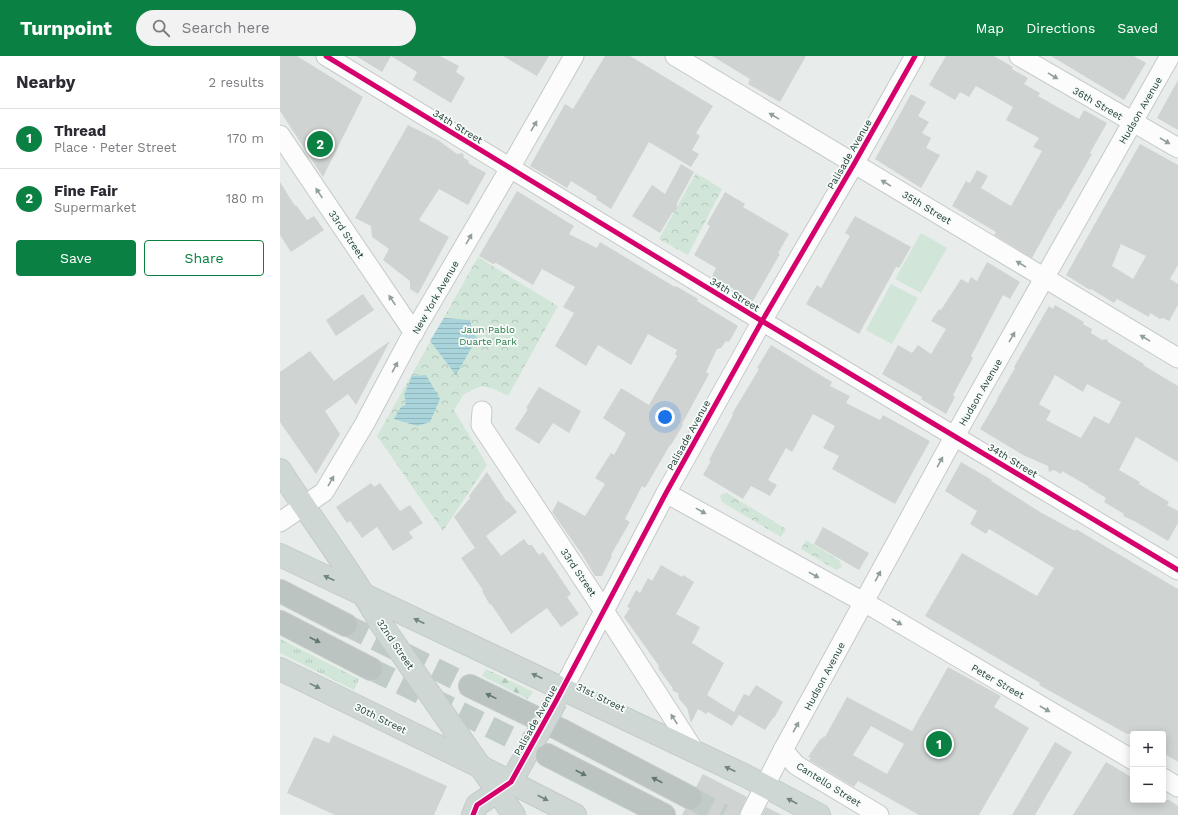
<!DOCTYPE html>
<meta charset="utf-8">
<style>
:root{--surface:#fff;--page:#f2f2f3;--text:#2b2b33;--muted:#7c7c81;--line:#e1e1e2;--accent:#0b8043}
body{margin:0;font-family:"Work Sans",sans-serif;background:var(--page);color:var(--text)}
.controls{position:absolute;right:12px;bottom:12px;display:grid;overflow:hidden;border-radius:4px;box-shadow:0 2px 10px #0003}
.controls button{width:36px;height:36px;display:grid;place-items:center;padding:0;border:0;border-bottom:1px solid var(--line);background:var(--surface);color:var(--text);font:20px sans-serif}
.you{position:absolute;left:385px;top:361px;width:14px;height:14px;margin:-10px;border:3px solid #fff;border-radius:50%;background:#1a73e8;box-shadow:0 0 0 6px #1a73e833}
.badge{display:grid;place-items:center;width:26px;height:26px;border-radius:50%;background:var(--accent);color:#fff;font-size:13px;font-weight:700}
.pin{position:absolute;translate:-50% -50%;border:2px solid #fff;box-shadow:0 1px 4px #0006}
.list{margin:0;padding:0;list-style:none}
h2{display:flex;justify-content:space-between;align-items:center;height:52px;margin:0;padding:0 16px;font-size:17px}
h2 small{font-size:13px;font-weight:400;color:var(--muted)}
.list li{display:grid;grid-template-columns:26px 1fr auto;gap:12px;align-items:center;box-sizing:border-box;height:60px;padding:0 16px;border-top:1px solid var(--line)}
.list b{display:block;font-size:15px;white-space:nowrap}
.list p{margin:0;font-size:13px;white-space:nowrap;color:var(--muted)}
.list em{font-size:13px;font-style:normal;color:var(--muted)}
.actions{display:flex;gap:8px;padding:12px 16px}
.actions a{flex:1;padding:9px 0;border:1px solid var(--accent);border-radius:4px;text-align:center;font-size:14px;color:var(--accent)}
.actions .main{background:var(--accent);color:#fff}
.icon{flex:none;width:22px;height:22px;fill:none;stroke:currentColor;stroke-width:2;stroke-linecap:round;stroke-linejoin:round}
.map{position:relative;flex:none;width:898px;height:759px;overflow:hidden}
header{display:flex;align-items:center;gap:24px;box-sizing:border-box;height:56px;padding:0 20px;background:var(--accent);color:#fff}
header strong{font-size:19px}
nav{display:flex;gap:22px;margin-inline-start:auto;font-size:14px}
.search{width:280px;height:36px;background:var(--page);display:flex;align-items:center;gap:10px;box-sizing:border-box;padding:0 14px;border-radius:22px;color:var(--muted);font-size:15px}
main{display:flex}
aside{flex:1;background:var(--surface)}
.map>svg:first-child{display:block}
.grass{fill:url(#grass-tufts)}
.forest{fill:url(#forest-firs)}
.park{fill:url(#park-crowns)}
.garden{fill:#d1e6d8}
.water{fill:url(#water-rules)}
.building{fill:#cfd4d2;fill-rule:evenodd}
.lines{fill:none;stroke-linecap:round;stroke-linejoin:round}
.highway-tunnel{stroke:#c1cbc8;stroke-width:22;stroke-dasharray:22 11;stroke-linecap:butt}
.minor-casing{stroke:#c5cac8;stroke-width:21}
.major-casing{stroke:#c3ccc9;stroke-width:24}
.highway-casing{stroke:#c3ccc9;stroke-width:24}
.minor{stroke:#fcfcfc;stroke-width:19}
.major{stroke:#cfd7d5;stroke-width:22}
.highway{stroke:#bcc4c2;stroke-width:22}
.major-bridge-casing{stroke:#c3ccc9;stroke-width:24;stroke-linecap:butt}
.major-bridge{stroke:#cfd7d5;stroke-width:22}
.cycleway-casing{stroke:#f7fbf9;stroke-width:8}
.cycleway{stroke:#d6006c;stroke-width:5}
.oneway{fill:#909f9b}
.oneway2{fill:#718580}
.oneway3{fill:#617670}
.labels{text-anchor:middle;stroke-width:3.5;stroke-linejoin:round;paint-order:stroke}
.street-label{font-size:10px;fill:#24423a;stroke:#f7fbf9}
.park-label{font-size:10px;fill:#2d7a4b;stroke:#f7fbf9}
</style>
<header>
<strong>Turnpoint</strong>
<div class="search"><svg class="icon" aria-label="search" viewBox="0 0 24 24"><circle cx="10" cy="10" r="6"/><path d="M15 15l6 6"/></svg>Search here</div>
<nav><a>Map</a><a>Directions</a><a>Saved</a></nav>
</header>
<main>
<aside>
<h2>Nearby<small>2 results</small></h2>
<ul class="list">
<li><span class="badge">1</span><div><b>Thread</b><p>Place · Peter Street</p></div><em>170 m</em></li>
<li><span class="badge">2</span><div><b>Fine Fair</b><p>Supermarket</p></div><em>180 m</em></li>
</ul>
<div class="actions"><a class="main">Save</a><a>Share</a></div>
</aside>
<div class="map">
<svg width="898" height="759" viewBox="0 0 898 759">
<defs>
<pattern id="grass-tufts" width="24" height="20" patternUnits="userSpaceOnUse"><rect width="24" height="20" fill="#d1e6d8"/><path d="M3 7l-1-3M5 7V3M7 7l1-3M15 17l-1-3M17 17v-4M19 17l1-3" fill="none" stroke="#b3c6ba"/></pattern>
<pattern id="forest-firs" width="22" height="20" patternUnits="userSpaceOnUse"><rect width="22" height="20" fill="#d1e6d8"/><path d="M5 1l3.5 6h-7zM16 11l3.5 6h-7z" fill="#b3c6ba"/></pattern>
<pattern id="park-crowns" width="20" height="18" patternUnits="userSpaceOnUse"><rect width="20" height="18" fill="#d1e6d8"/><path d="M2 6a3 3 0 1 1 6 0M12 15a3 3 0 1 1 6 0" fill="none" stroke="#b3c6ba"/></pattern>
<pattern id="water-rules" width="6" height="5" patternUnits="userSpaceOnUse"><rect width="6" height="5" fill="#a9d4db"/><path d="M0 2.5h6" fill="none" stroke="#91b7bd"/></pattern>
</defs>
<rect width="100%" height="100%" fill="#e8edeb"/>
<polygon class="grass" points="0,583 79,623 74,634 0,597"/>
<polygon class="forest" points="206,613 253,636 248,643 202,620"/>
<g class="park">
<polygon points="416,117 442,133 408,199 379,183"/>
<polygon points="198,201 278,250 228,340 214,333 201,330 184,338 174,354 207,409 163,475 97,380"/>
<polygon points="447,437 506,473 501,481 442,446 440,440 442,438"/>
<polygon points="526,484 559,504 562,511 556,514 521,493"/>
</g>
<g class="garden">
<polygon points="641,177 667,192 641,237 615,223"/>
<polygon points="611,228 638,242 612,288 586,274"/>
</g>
<g class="water">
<polygon points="164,262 190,264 192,274 197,282 176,319 150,285"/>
<polygon points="146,319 160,343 150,366 137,370 114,363 121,351 125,349 126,345 124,339 132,320"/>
</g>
<g class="building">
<polygon points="0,0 17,0 83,41 43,121 0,55"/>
<polygon points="76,0 111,0 102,16"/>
<polygon points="111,0 160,0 179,10 176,16 185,22 171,47 133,24 137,16"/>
<polygon points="223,0 269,0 257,20"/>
<polygon points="325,0 350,0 433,50 416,77 420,80 412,94 419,98 411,111 369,86 331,153 316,143 317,141 291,125 287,132 250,110 285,48 293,53"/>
<polygon points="432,0 526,0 500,46 468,28 470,23"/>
<polygon points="666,0 714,0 733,11 732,13 748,22 744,28 760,37 758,40 799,63 804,54 827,67 810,97 812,98 789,138 780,154 779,153 752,202 714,179 716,176 672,150 686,125 690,127 697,114 708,120 701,132 731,150 762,95 753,91 759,82 726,64 733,51 696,30 689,41 680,36 675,44 649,29"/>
<polygon points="771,0 854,0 866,7 844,44"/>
<polygon points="898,24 898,74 877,62"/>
<polygon points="631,38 646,46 638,60 649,66 642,77 651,82 646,92 660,99 641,132 595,103"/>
<polygon points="128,69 158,84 177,98 183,97 184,102 189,105 188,107 206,117 188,149 159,133 139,164 169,181 138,238 130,233 130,225 103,204 109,193 92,181 91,170 75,162"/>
<path d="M860,88L898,109V209L890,223L898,228V249L889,265L883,262L880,263L870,257L869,261L837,243L834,247L811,233L810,234L786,219ZM841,188L866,200L853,223L832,210Z"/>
<polygon points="401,108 414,116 397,147 397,153 392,157 380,177 352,160 372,129 385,138"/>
<polygon points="0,126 15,150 16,149 27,164 34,160 44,174 11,196 0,179"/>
<polygon points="237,135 294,170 289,178 317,192 320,186 395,231 396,230 418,243 417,245 458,270 449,286 446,285 441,292 437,293 426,316 429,318 402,368 403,369 391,389 390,389 365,432 362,430 345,463 350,466 331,499 332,500 322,520 315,520 301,497 272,456 278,445 305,460 325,428 315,422 331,397 334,399 346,377 323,362 341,332 369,349 397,300 395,298 397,294 368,278 351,309 318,289 306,310 275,290 294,257 283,251 295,231 262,213 253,229 216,207 213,208 199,200"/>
<polygon points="445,136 465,148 463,151 509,178 498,197 500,198 473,245 432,220 436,212 414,199 430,170 427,168"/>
<polygon points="575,160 631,191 619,212 616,211 579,278 526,248 537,229 541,232 570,180 565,177"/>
<polygon points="707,206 740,226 730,243 723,239 691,300 693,302 673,339 675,341 666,358 641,343 642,341 602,318 618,289 632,297 638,289 651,298 666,273 651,265 659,253 661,254 681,223 688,227 691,221 697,225"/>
<polygon points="83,238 94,254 56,280 46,264"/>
<path d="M775,249L804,266L803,268L812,273L811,277L822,284L827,283L828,286L864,308L863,309L898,330V406L856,381L839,414L860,426L859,428L889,446L887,449L898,455V467L888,485L856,466L843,460L844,458L824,446L826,442L808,431V430L782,415L781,418L774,414L769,416L768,410L743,399L700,373L718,343H717L735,312L734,311L769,250L773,253ZM775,319L803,336L807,328L841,346L829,368L814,360L801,382L766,364L771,355L759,348Z"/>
<polygon points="110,285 76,349 68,338 45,355 60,378 36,418 0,366 0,316 30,295 54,325"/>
<polygon points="491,289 552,326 550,330 570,340 566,347 600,364 603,359 650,385 615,448 552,413 559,400 543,392 555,370 533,358 512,396 506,392 488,424 497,429 490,440 471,430 463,443 423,419 431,405 429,404 453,359 452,358 479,313 477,312"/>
<polygon points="259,331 301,355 289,377 273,367 259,388 235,373 248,353 246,352"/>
<polygon points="681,406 712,424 711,425 760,456 795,475 796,473 898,533 898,706 883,697 883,678 847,678 759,629 760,627 645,560 682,497 757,540 774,512 709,473 706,478 690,468 697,455 665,435"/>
<polygon points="207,416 227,446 228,445 237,456 206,480 221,500 244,483 248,489 252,489 259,499 263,496 291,538 287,541 299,558 281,571 267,552 231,578 211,548 210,549 202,535 203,534 181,502 195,492 174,461 190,442 189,440"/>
<polygon points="91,427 94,431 100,427 120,455 130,449 143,467 129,476 133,482 113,495 97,471 82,482 70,465 67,467 56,451"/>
<polygon points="543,471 589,497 579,514 534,488"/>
<polygon points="381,509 402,521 403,519 414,526 396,558 420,571 412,587 444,607 427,639 454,656 464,638 469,640 476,629 503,646 494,662 493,662 485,674 459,659 452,670 428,656 426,658 418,653 411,667 407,652 399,643 398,637 393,635 392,631 378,612 379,610 344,561 350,552 347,551 356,534 360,537 368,522 372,525"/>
<path d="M668,611L721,640L714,651L749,672L699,759H639L578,725L574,731L529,704L531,702L528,701L541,682L542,683L544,680L545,681L567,641L632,675ZM591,670L624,688L607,718L573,699Z"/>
<polygon points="53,679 167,730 154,759 55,759 7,737 34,681 49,687"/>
<polygon points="775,686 792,696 755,759 732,759"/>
<polygon points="826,706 853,722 853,744 889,744 898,750 898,759 793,759"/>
<polygon points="423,718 467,741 459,759 402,759 405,753 412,754 418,752 422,747 423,741 422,736 416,731"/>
<polygon points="486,751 502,759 482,759"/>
</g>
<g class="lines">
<g class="highway-tunnel">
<polyline points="66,569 190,630"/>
<polyline points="91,613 267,699"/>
<polyline points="411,742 443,759"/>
</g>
<g class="minor-casing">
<g id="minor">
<polyline points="46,0 482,265 898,514"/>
<polyline points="395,0 898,302"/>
<polyline points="739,0 898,92"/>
<polyline points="0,79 134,277"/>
<polyline points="202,355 201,369 334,570 415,696"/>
<polyline points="386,437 596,553 853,704"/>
<polyline points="0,466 44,436 85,367 128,286 230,112 294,0"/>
<polyline points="283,633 386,437 482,265 574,108 635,0"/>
<polyline points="503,694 516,709 599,759"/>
<polyline points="883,722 898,731"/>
<polyline points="470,759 503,694 668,392 890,0"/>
</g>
</g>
<g class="major-casing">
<g id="major">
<path d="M0,414C33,466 71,514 101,568L234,759"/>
<polyline points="0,499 468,721 539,759"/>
<polyline points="0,613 203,712 295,759"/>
<polyline points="193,759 197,749 231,726 256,681"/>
</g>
</g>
<g class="highway-casing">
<g id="highway">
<polyline points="0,535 66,569"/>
<polyline points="0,566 91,613"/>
<polyline points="190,630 281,674 411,742"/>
<polyline points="267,699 384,759"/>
</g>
</g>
<use href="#minor" class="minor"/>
<use href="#major" class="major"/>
<use href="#highway" class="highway"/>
<g class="major-bridge-casing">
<polyline id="major-bridge" points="256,681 276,645"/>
</g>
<use href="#major-bridge" class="major-bridge"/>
<g class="cycleway-casing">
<g id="cycleway">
<polyline points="46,0 482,265 898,514"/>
<polyline points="193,759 197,749 231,726 276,645 386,437 482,265 574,108 635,0"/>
</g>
</g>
<use href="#cycleway" class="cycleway"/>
</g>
<defs><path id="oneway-solid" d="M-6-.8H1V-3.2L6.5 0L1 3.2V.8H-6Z"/></defs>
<g class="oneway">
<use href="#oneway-solid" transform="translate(773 20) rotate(31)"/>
<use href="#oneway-solid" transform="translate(494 60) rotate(-149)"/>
<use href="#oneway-solid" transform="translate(254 70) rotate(-60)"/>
<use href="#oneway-solid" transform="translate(885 85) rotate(31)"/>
<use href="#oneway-solid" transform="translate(606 127) rotate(-149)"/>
<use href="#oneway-solid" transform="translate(39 137) rotate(-124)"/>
<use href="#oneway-solid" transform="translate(189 183) rotate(-60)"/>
<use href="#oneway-solid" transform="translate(741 208) rotate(-149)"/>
<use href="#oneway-solid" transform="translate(112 244) rotate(-124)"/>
<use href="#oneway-solid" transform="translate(732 281) rotate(-60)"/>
<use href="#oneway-solid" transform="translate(865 282) rotate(-149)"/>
<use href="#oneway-solid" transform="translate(115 311) rotate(-62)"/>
<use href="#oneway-solid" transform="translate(660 406) rotate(-61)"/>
<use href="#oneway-solid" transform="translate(51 425) rotate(-60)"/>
<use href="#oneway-solid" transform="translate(421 455) rotate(29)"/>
<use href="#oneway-solid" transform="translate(534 519) rotate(29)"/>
<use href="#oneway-solid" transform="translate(598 520) rotate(-62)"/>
<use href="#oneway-solid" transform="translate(617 566) rotate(30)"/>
<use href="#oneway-solid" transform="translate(765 653) rotate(30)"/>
<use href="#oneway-solid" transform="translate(394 663) rotate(-123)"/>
<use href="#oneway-solid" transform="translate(516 671) rotate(-61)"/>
</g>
<g class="oneway2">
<use href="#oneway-solid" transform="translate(49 522) rotate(-155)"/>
<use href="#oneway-solid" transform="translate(139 565) rotate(-155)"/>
<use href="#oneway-solid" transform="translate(257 620) rotate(-155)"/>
<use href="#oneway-solid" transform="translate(35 630) rotate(26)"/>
<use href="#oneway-solid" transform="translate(450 713) rotate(-155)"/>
<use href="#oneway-solid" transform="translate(263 742) rotate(27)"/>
<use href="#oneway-solid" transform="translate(512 745) rotate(-152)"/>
</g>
<g class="oneway3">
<use href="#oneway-solid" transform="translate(35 584) rotate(27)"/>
<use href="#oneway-solid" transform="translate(211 640) rotate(-154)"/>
<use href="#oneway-solid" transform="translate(301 717) rotate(27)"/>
<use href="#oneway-solid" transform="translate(377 724) rotate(-153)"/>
</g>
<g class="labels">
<g class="street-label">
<text transform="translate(818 47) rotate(30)" y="4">36th Street</text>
<text transform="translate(860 54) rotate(-60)" y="4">Hudson Avenue</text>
<text transform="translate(178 70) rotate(31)" y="4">34th Street</text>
<text transform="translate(569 98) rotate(-60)" y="4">Palisade Avenue</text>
<text transform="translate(647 151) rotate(31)" y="4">35th Street</text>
<text transform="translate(67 178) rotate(56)" y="4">33rd Street</text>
<text transform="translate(455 238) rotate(31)" y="4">34th Street</text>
<text transform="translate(155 241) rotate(-60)" y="4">New York Avenue</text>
<text transform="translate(700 336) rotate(-60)" y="4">Hudson Avenue</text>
<text transform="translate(408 379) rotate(-61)" y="4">Palisade Avenue</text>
<text transform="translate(733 404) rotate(31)" y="4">34th Street</text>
<text transform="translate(299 516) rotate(56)" y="4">33rd Street</text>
<text transform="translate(116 588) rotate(56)" y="4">32nd Street</text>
<text transform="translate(544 620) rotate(-62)" y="4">Hudson Avenue</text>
<text transform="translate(718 625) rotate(30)" y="4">Peter Street</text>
<text transform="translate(321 641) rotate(26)" y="4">31st Street</text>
<text transform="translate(101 662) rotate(26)" y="4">30th Street</text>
<text transform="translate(255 664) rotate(-61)" y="4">Palisade Avenue</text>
<text transform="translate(549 728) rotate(32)" y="4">Cantello Street</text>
</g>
<g class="park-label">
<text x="208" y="277">Jaun Pablo<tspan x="208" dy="12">Duarte Park</tspan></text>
</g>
</g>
</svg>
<div class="controls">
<button>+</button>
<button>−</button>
</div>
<div class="you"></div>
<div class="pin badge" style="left:659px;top:688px">1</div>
<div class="pin badge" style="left:40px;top:88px">2</div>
</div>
</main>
